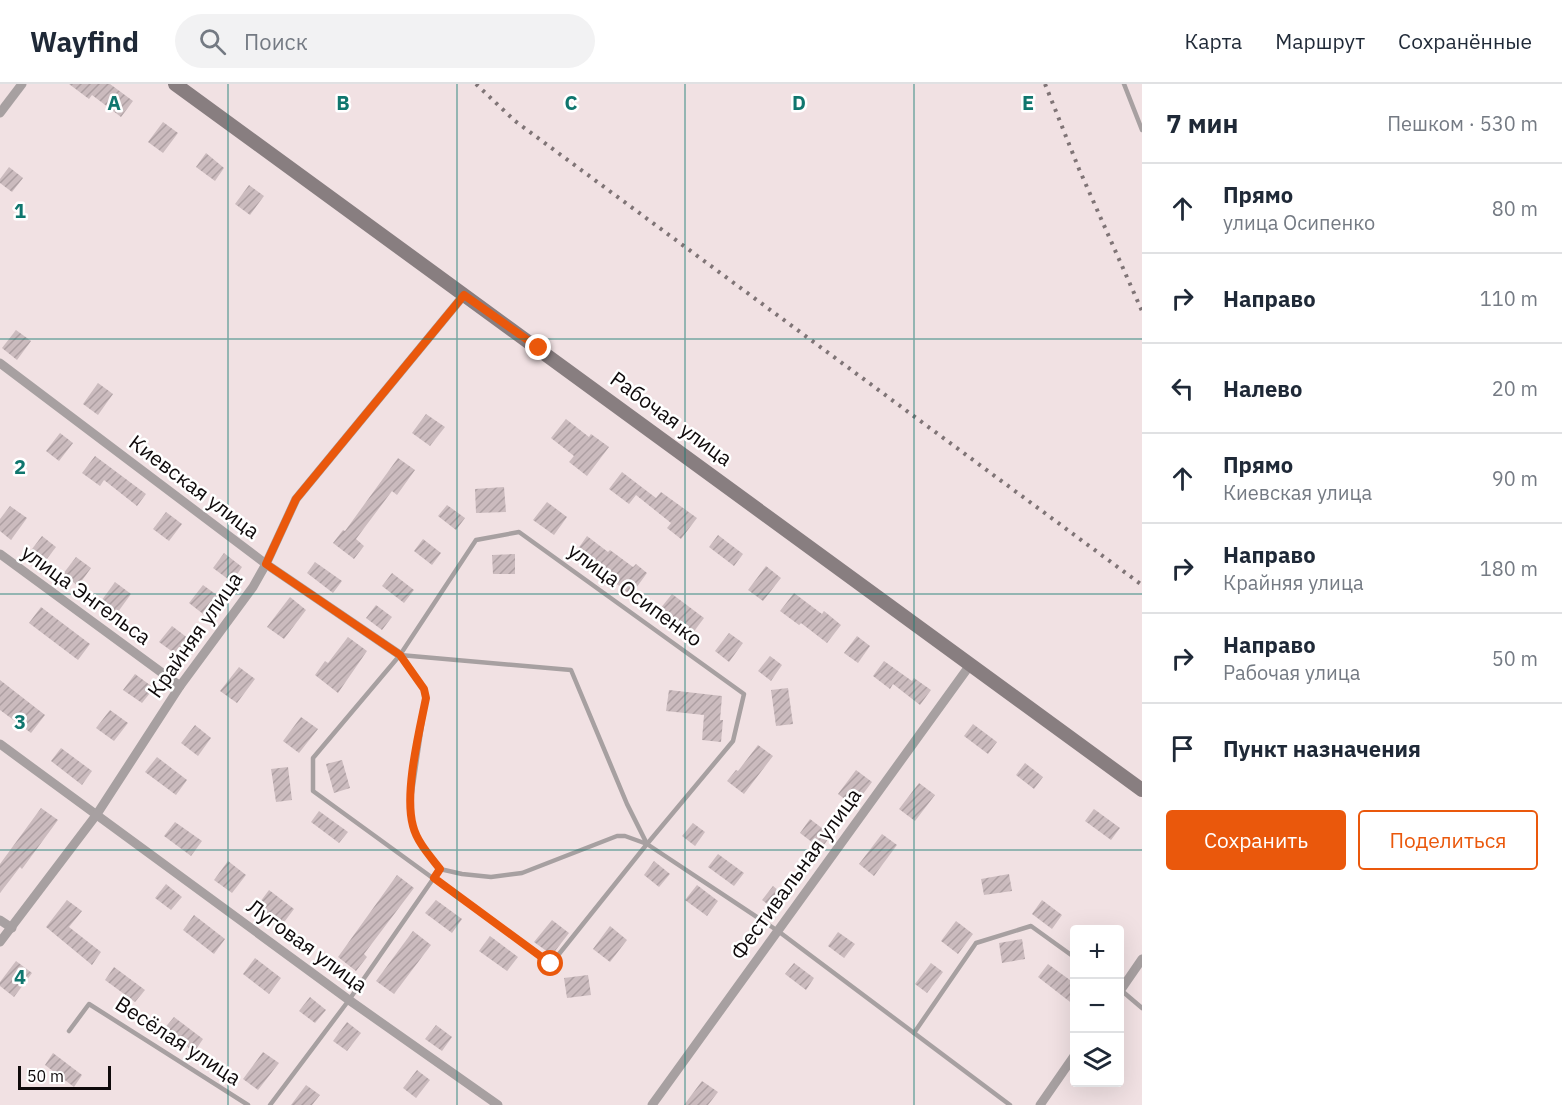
<!DOCTYPE html>
<html lang="ru">
<meta charset="utf-8">
<style>
:root{--surface:#fff;--page:#f2f2f3;--text:#1f2937;--muted:#747a83;--line:#e0e1e3;--accent:#ea580c}
body{margin:0;font-family:"IBM Plex Sans",sans-serif;background:var(--page);color:var(--text)}
.controls{position:absolute;right:18px;bottom:18px;display:grid;overflow:hidden;border-radius:6px;box-shadow:0 6px 24px #0002}
.controls button{width:54px;height:54px;display:grid;place-items:center;padding:0;border:0;border-bottom:2px solid var(--line);background:var(--surface);color:var(--text);font:30px sans-serif}
.scale{position:absolute;left:18px;bottom:15px;width:93px;box-sizing:border-box;padding-left:6px;border:3px solid #0f0a0b;border-top:0;font-size:16px;line-height:21px;white-space:nowrap;color:#0f0a0b;-webkit-text-stroke:4px #fff;paint-order:stroke}
.stop{position:absolute;width:18px;height:18px;margin:-14px;border:4px solid #ea580c;border-radius:50%;background:#fff}
.stop.end{background:#ea580c;border-color:#fff;box-shadow:0 2px 6px #0008}
.list{margin:0;padding:0;list-style:none}
h2{display:flex;justify-content:space-between;align-items:center;height:78px;margin:0;padding:0 24px;font-size:26px}
h2 small{font-size:20px;font-weight:400;color:var(--muted)}
.list li{display:grid;grid-template-columns:39px 1fr auto;gap:18px;align-items:center;box-sizing:border-box;height:90px;padding:0 24px;border-top:2px solid var(--line)}
.list b{display:block;font-size:22px;white-space:nowrap}
.list p{margin:0;font-size:20px;white-space:nowrap;color:var(--muted)}
.list em{font-size:20px;font-style:normal;color:var(--muted)}
.actions{display:flex;gap:12px;padding:18px 24px}
.actions a{flex:1;padding:14px 0;border:2px solid var(--accent);border-radius:6px;text-align:center;font-size:21px;color:var(--accent)}
.actions .main{background:var(--accent);color:#fff}
.icon{flex:none;width:33px;height:33px;fill:none;stroke:currentColor;stroke-width:2;stroke-linecap:round;stroke-linejoin:round}
.map{position:relative;flex:none;width:1142px;height:1021px;overflow:hidden}
header{display:flex;align-items:center;gap:36px;box-sizing:border-box;height:84px;padding:0 30px;background:var(--surface);border-bottom:2px solid var(--line)}
header strong{font-size:28px}
nav{display:flex;gap:33px;margin-inline-start:auto;font-size:21px}
.search{width:420px;height:54px;background:var(--page);display:flex;align-items:center;gap:15px;box-sizing:border-box;padding:0 21px;border-radius:33px;color:var(--muted);font-size:22px}
main{display:flex}
aside{flex:1;background:var(--surface)}
.map>svg:first-child{display:block}
.building{fill:url(#building-hatch)}
.lines{fill:none;stroke-linecap:round;stroke-linejoin:round}
.service{stroke:#a7a0a1;stroke-width:4.5}
.minor{stroke:#a7a0a1;stroke-width:9}
.secondary{stroke:#887e80;stroke-width:14}
.rail{stroke:#7f7476;stroke-width:4;stroke-dasharray:3 6;stroke-linecap:butt}
.route{stroke:#ea580c;stroke-width:8}
.grid{fill:none;stroke:#0f766e;stroke-width:1.5;stroke-opacity:0.55}
.labels{text-anchor:middle;stroke-width:5;stroke-linejoin:round;paint-order:stroke}
.street-label{font-size:21px;fill:#0f0a0b;stroke:#fff}
.grid-label{font-size:20px;text-anchor:middle;font-weight:bold;fill:#0f766e;stroke:#fff;stroke-width:5;stroke-linejoin:round;paint-order:stroke}
</style>
<header>
<strong>Wayfind</strong>
<div class="search"><svg class="icon" aria-label="search" viewBox="0 0 24 24"><circle cx="10" cy="10" r="6"/><path d="M15 15l6 6"/></svg>Поиск</div>
<nav><a>Карта</a><a>Маршрут</a><a>Сохранённые</a></nav>
</header>
<main>
<div class="map">
<svg width="1142" height="1021" viewBox="0 0 1142 1021">
<defs>
<pattern id="building-hatch" width="6" height="6" patternUnits="userSpaceOnUse" patternTransform="scale(1.5)"><rect width="6" height="6" fill="#cbbbbe"/><path d="M-1 1l2-2M0 6l6-6M5 7l2-2" fill="none" stroke="#ad9fa2"/></pattern>
</defs>
<rect width="100%" height="100%" fill="#f1e1e3"/>
<g class="building">
<polygon points="69,0 110,0 133,17 121,33 92,11 89,15"/>
<polygon points="163,38 178,49 163,69 148,58"/>
<polygon points="206,69 224,84 215,97 196,83"/>
<polygon points="9,83 23,94 12,108 0,99 0,95"/>
<polygon points="249,101 264,112 250,131 235,120"/>
<polygon points="16,246 31,257 17,276 2,264"/>
<polygon points="98,299 113,310 98,331 83,320"/>
<polygon points="426,330 445,343 430,362 412,349"/>
<polygon points="566,335 589,353 591,350 609,363 587,392 569,378 574,372 551,354"/>
<polygon points="60,349 73,359 59,377 46,367"/>
<polygon points="95,372 146,410 137,422 104,396 100,402 82,389"/>
<polygon points="398,374 415,386 397,411 392,407 356,455 364,462 354,475 333,459 343,446 345,447"/>
<polygon points="622,388 656,414 661,408 697,434 681,455 667,444 671,439 636,411 629,420 609,405"/>
<polygon points="504,403 506,428 476,429 475,405"/>
<polygon points="547,418 567,433 554,451 533,436"/>
<polygon points="447,421 465,434 456,446 438,432"/>
<polygon points="10,422 27,434 11,456 0,447 0,435"/>
<polygon points="166,428 182,440 169,457 153,445"/>
<polygon points="718,451 743,470 734,482 709,463"/>
<polygon points="42,452 56,463 43,480 29,469"/>
<polygon points="587,452 608,468 610,466 633,483 636,480 647,489 631,511 609,494 608,495 575,469"/>
<polygon points="423,455 441,469 432,481 414,467"/>
<polygon points="224,469 242,483 232,498 213,484"/>
<polygon points="515,470 515,490 493,490 492,471"/>
<polygon points="76,473 91,484 78,502 63,490"/>
<polygon points="315,478 342,497 333,509 307,489"/>
<polygon points="766,482 781,494 763,517 748,506"/>
<polygon points="392,489 414,506 404,519 382,502"/>
<polygon points="115,498 131,510 115,532 99,520"/>
<polygon points="203,501 221,514 207,533 189,519"/>
<polygon points="794,509 822,530 824,527 841,541 827,559 801,539 799,541 780,527"/>
<polygon points="672,510 704,534 692,550 660,525"/>
<polygon points="290,513 306,526 284,555 267,543"/>
<polygon points="376,521 392,533 382,546 366,534"/>
<polygon points="41,523 90,560 78,576 29,539"/>
<polygon points="172,542 189,555 177,571 159,558"/>
<polygon points="729,549 743,559 729,578 715,567"/>
<polygon points="857,552 870,562 858,579 844,569"/>
<polygon points="348,553 367,567 338,609 315,591 325,577 328,579"/>
<polygon points="770,572 782,581 771,597 758,587"/>
<polygon points="884,577 912,597 914,594 931,606 920,621 893,600 890,605 873,592"/>
<polygon points="239,583 255,595 237,619 220,607"/>
<polygon points="135,590 154,604 142,619 123,606"/>
<polygon points="0,596 45,631 31,649 0,626"/>
<polygon points="788,604 793,640 776,642 771,606"/>
<polygon points="669,606 722,612 720,636 723,636 721,658 702,656 704,631 666,627"/>
<polygon points="110,626 128,639 114,657 96,644"/>
<polygon points="301,633 318,645 299,669 283,657"/>
<polygon points="973,640 997,658 988,670 964,652"/>
<polygon points="195,641 211,654 198,672 181,659"/>
<polygon points="758,661 773,672 744,710 727,697 736,686 738,687"/>
<polygon points="61,664 92,687 82,701 51,677"/>
<polygon points="157,673 187,696 176,711 145,688"/>
<polygon points="342,676 350,704 334,709 326,680"/>
<polygon points="1025,679 1043,693 1034,705 1016,691"/>
<polygon points="288,683 292,716 276,718 271,685"/>
<polygon points="856,686 872,698 854,722 838,710"/>
<polygon points="919,699 935,711 915,737 899,725"/>
<polygon points="41,724 58,736 22,785 20,783 0,809 0,780"/>
<polygon points="1094,725 1120,744 1111,756 1085,737"/>
<polygon points="319,727 348,748 339,759 311,738"/>
<polygon points="810,735 831,751 821,765 800,749"/>
<polygon points="175,738 202,757 191,772 164,752"/>
<polygon points="693,739 705,748 695,762 682,752"/>
<polygon points="882,750 897,761 874,792 859,780"/>
<polygon points="718,770 744,789 734,802 708,783"/>
<polygon points="228,777 246,791 232,809 214,796"/>
<polygon points="654,777 670,790 659,803 644,791"/>
<polygon points="1009,790 1012,807 984,811 981,795"/>
<polygon points="397,791 414,804 364,870 367,873 356,887 338,873"/>
<polygon points="166,800 182,813 171,826 155,814"/>
<polygon points="697,801 718,817 707,832 685,816"/>
<polygon points="773,802 784,811 774,825 762,816"/>
<polygon points="269,806 294,825 282,841 257,822"/>
<polygon points="67,816 82,827 69,843 101,868 92,881 46,843"/>
<polygon points="436,816 462,835 452,849 425,829"/>
<polygon points="1042,816 1062,831 1052,845 1032,830"/>
<polygon points="194,831 225,855 214,870 183,846"/>
<polygon points="552,836 569,849 552,871 534,858"/>
<polygon points="956,837 973,850 958,870 941,857"/>
<polygon points="610,842 627,856 610,878 593,865"/>
<polygon points="413,847 431,861 394,910 376,897"/>
<polygon points="838,848 855,860 844,874 828,862"/>
<polygon points="490,852 518,873 507,887 479,867"/>
<polygon points="1022,855 1025,875 1002,879 999,859"/>
<polygon points="255,874 281,894 269,910 243,890"/>
<polygon points="16,877 32,889 14,913 0,902 0,898"/>
<polygon points="794,879 814,894 806,906 785,890"/>
<polygon points="931,879 943,888 927,909 915,900"/>
<polygon points="1048,880 1074,899 1074,921 1038,893"/>
<polygon points="114,883 145,906 135,918 105,896"/>
<polygon points="588,891 591,911 567,914 564,894"/>
<polygon points="310,913 326,926 315,939 299,927"/>
<polygon points="174,933 203,955 194,968 164,945"/>
<polygon points="347,938 361,949 347,967 333,957"/>
<polygon points="436,941 452,953 442,967 425,955"/>
<polygon points="263,968 279,979 258,1006 243,995"/>
<polygon points="53,969 82,991 74,1003 45,981"/>
<polygon points="417,986 430,996 416,1014 403,1004"/>
<polygon points="702,997 718,1008 708,1021 684,1021"/>
<polygon points="306,1001 320,1011 312,1021 291,1021"/>
</g>
<g class="lines">
<g class="service">
<polyline points="1124,0 1142,46"/>
<polygon points="519,448 744,610 733,657 647,760 551,880 313,707 313,674 400,571 476,456"/>
<polyline points="400,571 424,605 426,614 410,722 413,744 424,765 440,785 462,790 491,793 522,789 617,752 625,752 647,760 778,847 1010,1021"/>
<polyline points="400,571 571,586 627,720 647,760"/>
<polyline points="1122,907 1142,924"/>
<polyline points="69,947 89,920 248,1021"/>
<polyline points="914,949 976,859 1031,842 1074,873"/>
<polyline points="270,1021 349,916 440,785"/>
</g>
<g class="minor">
<polyline points="0,29 22,0"/>
<polyline points="0,279 266,480 400,571"/>
<polyline points="0,470 180,602"/>
<polyline points="0,660 349,916 498,1021"/>
<polyline points="0,836 12,844"/>
<polyline points="0,858 97,730 180,602 253,503 266,480 296,415 464,211"/>
<polyline points="1120,907 1142,875"/>
<polyline points="652,1021 970,581"/>
<polyline points="1040,1021 1074,972"/>
</g>
<polyline class="secondary" points="175,0 1142,706"/>
<g class="rail">
<polyline points="476,0 515,37 1142,501"/>
<polyline points="1045,0 1079,85 1142,227"/>
</g>
</g>
<g class="lines">
<path class="route" d="M539,264L464,211L296,415L266,480L400,571L424,605L426,614C419,649 404,709 413,742C417,758 430,772 440,785L434,794L551,880"/>
</g>
<path class="grid" d="M228,0V1021M457,0V1021M685,0V1021M914,0V1021M0,255H1142M0,510H1142M0,766H1142"/>
<g class="labels">
<g class="street-label">
<text transform="translate(671 335) rotate(36)" y="7">Рабочая улица</text>
<text transform="translate(194 403) rotate(37)" y="7">Киевская улица</text>
<text transform="translate(86 511) rotate(36)" y="7">улица Энгельса</text>
<text transform="translate(635 511) rotate(36)" y="7">улица Осипенко</text>
<text transform="translate(195 551) rotate(-55)" y="7">Крайняя улица</text>
<text transform="translate(796 790) rotate(-54)" y="7">Фестивальная улица</text>
<text transform="translate(307 862) rotate(36)" y="7">Луговая улица</text>
<text transform="translate(178 957) rotate(33)" y="7">Весёлая улица</text>
</g>
</g>
<g class="grid-label">
<text x="114" y="26">A</text>
<text x="343" y="26">B</text>
<text x="571" y="26">C</text>
<text x="799" y="26">D</text>
<text x="1028" y="26">E</text>
<text x="20" y="134">1</text>
<text x="20" y="390">2</text>
<text x="20" y="645">3</text>
<text x="20" y="900">4</text>
</g>
</svg>
<div class="controls">
<button>+</button>
<button>−</button>
<button><svg class="icon" aria-label="layers" viewBox="0 0 24 24"><path d="M12 4l9 5-9 5-9-5zM3 14l9 5 9-5"/></svg></button>
</div>
<div class="scale">50 m</div>
<div class="stop" style="left:551px;top:880px"></div>
<div class="stop end" style="left:539px;top:264px"></div>
</div>
<aside>
<h2>7 мин<small>Пешком · 530 m</small></h2>
<ul class="list">
<li><svg class="icon" aria-label="ahead" viewBox="0 0 24 24"><path d="M12 20V5M6 11l6-6 6 6"/></svg><div><b>Прямо</b><p>улица Осипенко</p></div><em>80 m</em></li>
<li><svg class="icon" aria-label="right" viewBox="0 0 24 24"><path d="M7 20v-9h11M14 6l5 5-5 5"/></svg><div><b>Направо</b></div><em>110 m</em></li>
<li><svg class="icon" aria-label="left" viewBox="0 0 24 24"><path d="M17 20v-9H6M10 6l-5 5 5 5"/></svg><div><b>Налево</b></div><em>20 m</em></li>
<li><svg class="icon" aria-label="ahead" viewBox="0 0 24 24"><path d="M12 20V5M6 11l6-6 6 6"/></svg><div><b>Прямо</b><p>Киевская улица</p></div><em>90 m</em></li>
<li><svg class="icon" aria-label="right" viewBox="0 0 24 24"><path d="M7 20v-9h11M14 6l5 5-5 5"/></svg><div><b>Направо</b><p>Крайняя улица</p></div><em>180 m</em></li>
<li><svg class="icon" aria-label="right" viewBox="0 0 24 24"><path d="M7 20v-9h11M14 6l5 5-5 5"/></svg><div><b>Направо</b><p>Рабочая улица</p></div><em>50 m</em></li>
<li><svg class="icon" aria-label="arrive" viewBox="0 0 24 24"><path d="M6 21V4h12l-3 4 3 4H6"/></svg><div><b>Пункт назначения</b></div></li>
</ul>
<div class="actions"><a class="main">Сохранить</a><a>Поделиться</a></div>
</aside>
</main>
